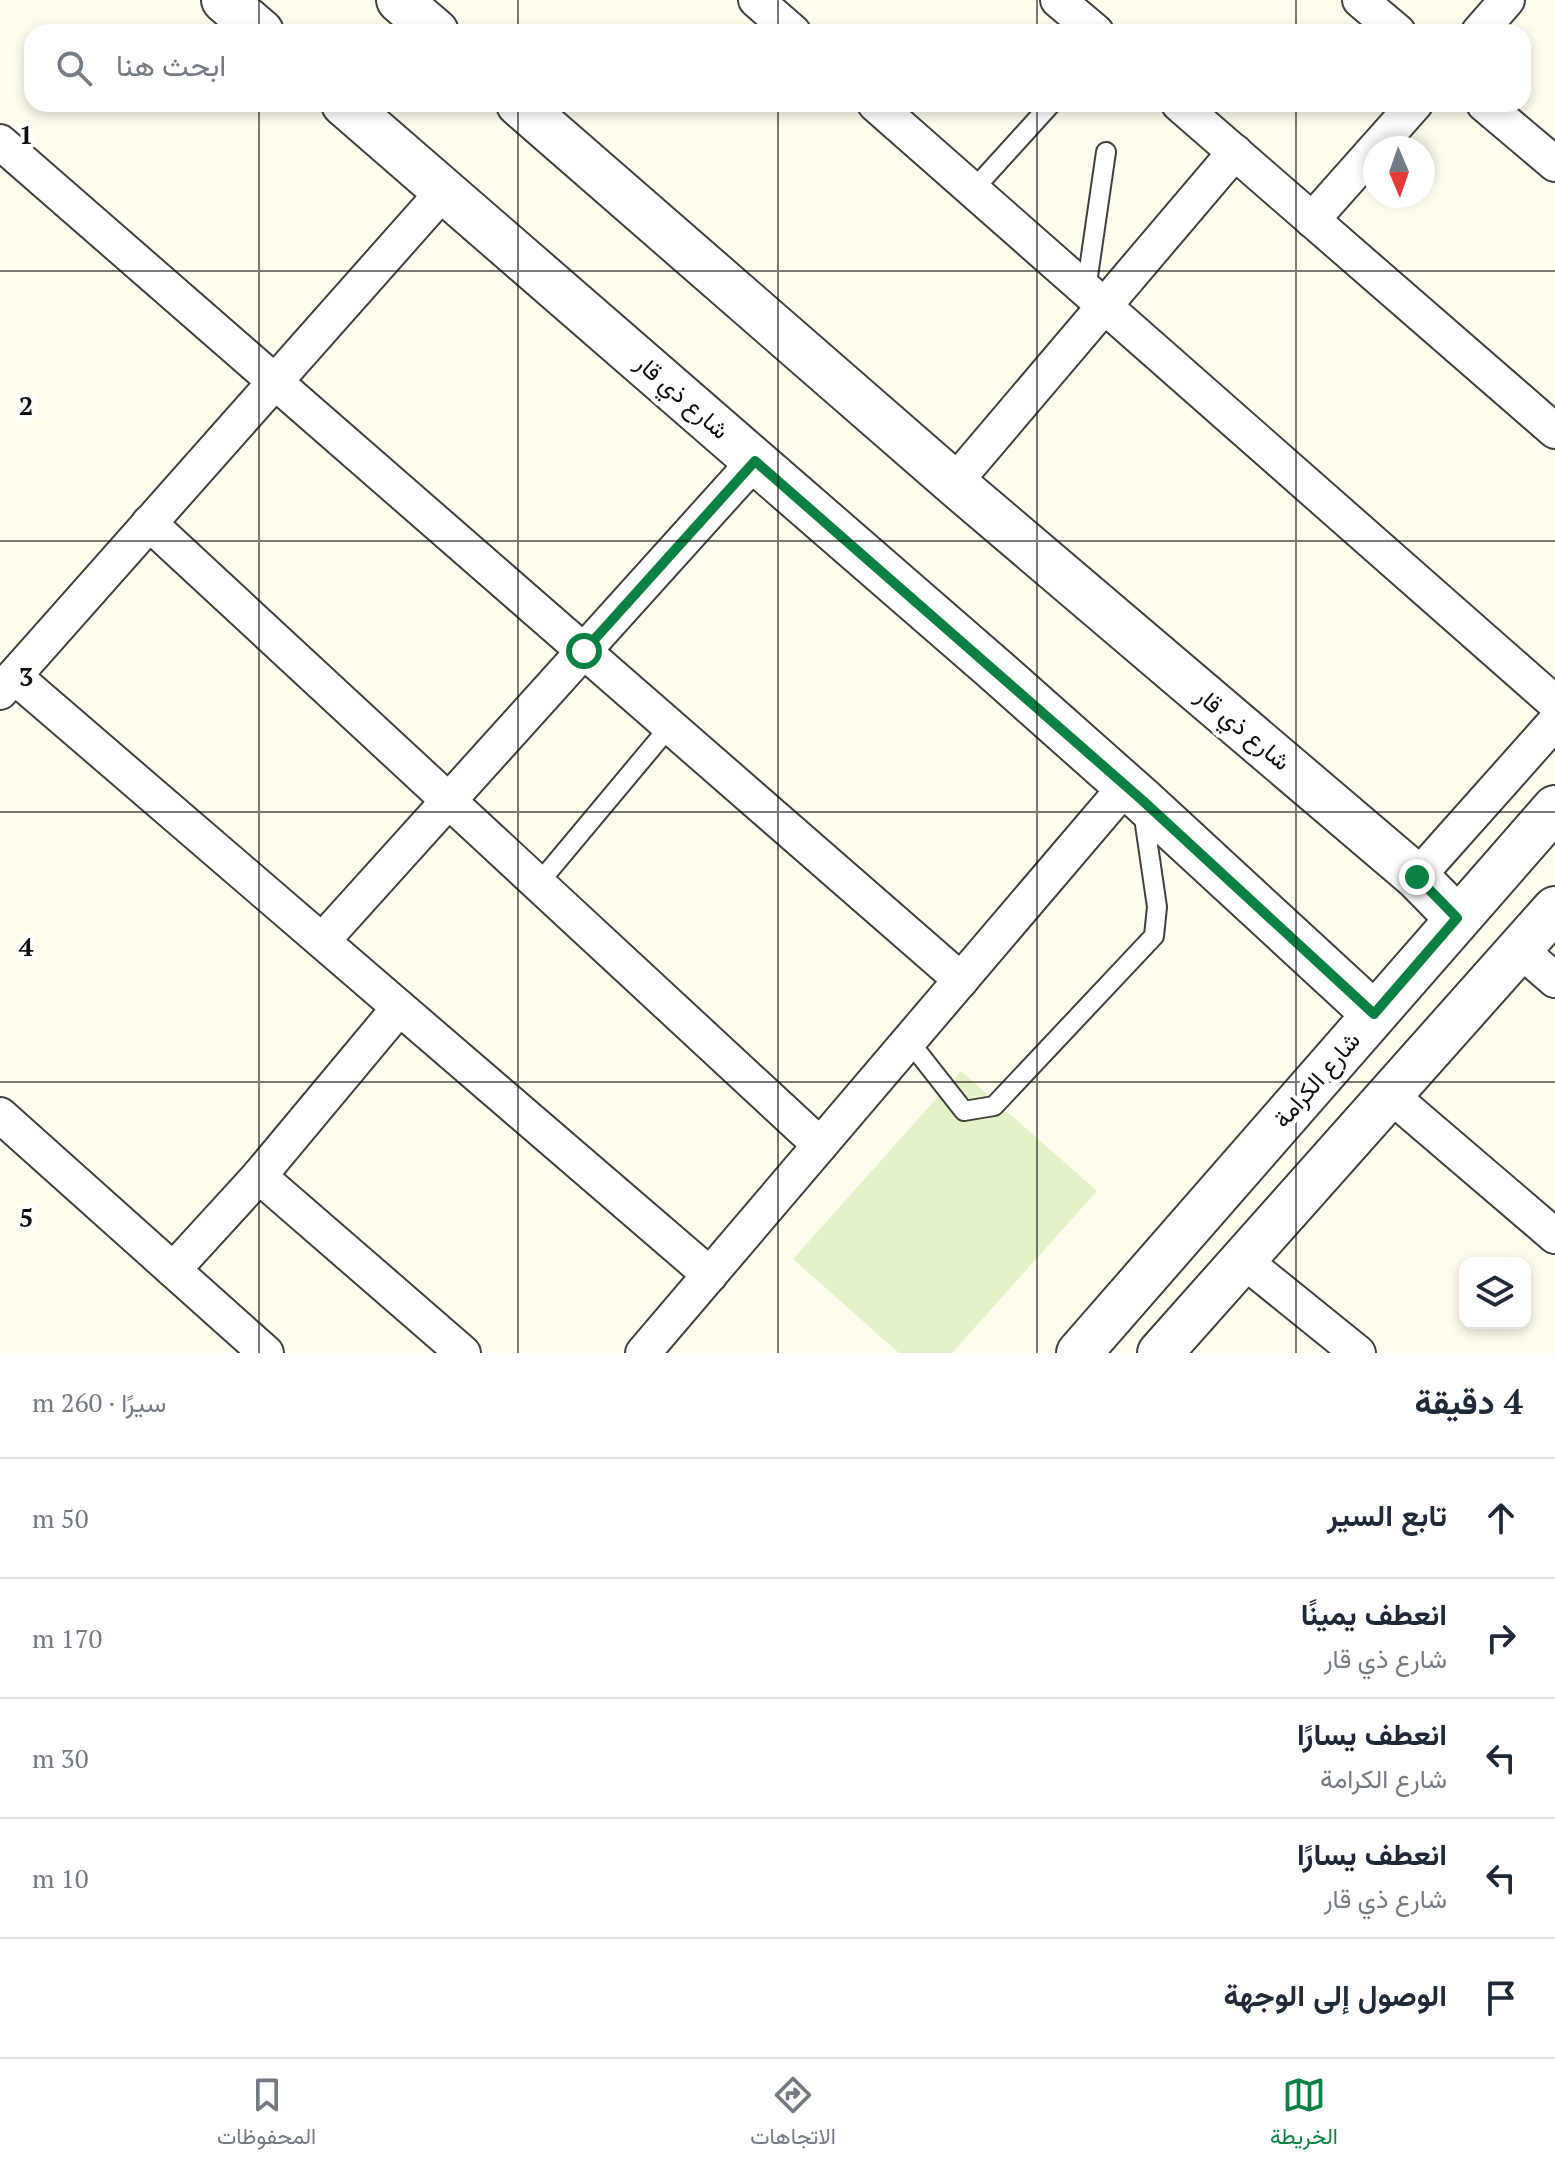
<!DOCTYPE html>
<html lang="ar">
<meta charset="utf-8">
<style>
:root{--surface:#fff;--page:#f2f2f3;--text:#1f2937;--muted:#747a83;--line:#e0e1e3;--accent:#0b8043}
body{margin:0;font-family:"PT Serif",Vazirmatn,serif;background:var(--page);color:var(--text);direction:rtl}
.controls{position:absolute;right:24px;bottom:24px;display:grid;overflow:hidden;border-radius:16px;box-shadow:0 4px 12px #0003}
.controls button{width:72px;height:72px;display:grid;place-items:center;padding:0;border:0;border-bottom:2px solid var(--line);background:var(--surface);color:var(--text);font:40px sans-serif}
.compass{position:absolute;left:1363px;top:136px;width:72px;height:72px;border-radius:50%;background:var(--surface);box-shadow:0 4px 12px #0003;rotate:178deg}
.stop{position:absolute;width:24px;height:24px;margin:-18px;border:6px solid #0b8043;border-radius:50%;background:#fff}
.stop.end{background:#0b8043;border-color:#fff;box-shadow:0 2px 8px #0008}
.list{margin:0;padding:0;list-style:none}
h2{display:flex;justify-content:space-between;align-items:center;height:104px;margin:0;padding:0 32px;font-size:34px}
h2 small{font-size:26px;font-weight:400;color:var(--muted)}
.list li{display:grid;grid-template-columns:52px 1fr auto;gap:24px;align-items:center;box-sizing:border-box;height:120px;padding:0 32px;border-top:2px solid var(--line)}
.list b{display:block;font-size:30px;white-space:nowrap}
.list p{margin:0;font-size:26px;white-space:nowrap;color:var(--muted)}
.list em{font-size:26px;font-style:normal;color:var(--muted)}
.icon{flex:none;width:44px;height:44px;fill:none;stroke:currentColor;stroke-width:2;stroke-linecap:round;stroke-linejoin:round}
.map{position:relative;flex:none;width:1555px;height:1353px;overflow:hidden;direction:ltr}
.search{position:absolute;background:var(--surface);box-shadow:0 4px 12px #0003;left:24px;right:24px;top:24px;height:88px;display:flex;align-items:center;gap:20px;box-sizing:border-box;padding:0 28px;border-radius:24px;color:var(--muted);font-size:30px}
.sheet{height:704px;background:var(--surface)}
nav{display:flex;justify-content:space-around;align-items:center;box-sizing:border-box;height:112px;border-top:2px solid var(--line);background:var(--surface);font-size:22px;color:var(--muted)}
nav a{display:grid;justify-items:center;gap:4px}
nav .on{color:var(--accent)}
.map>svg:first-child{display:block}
.pitch{fill:#e3f3c7}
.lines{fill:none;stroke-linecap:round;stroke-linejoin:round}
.service-casing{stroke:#404040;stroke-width:22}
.minor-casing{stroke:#404040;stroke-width:38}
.tertiary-casing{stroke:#404040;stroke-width:48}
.service{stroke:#fff;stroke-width:18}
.minor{stroke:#fff;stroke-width:34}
.tertiary{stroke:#fff;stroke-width:44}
.route{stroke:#0b8043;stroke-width:10}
.grid{fill:none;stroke:#0d0d0d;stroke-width:2;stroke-opacity:0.55}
.labels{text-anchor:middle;stroke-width:8;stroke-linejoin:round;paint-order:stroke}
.street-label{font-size:24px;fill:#0d0d0d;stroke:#fff}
.grid-label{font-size:26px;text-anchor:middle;font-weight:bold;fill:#0d0d0d;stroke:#fff;stroke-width:8;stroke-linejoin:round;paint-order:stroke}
</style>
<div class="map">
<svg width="1555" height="1353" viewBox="0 0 1555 1353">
<rect width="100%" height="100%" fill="#fffcee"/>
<polygon class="pitch" points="961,1071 1097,1191 952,1353 899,1353 793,1259"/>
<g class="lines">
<g class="service-casing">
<g id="service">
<polyline points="973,190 1051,104"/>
<polyline points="1086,290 1106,152"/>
<polyline points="538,884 670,726"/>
<polyline points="909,1041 964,1111 994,1106 1154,936 1157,907 1143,811"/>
</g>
</g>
<g class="minor-casing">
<g id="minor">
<polyline points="756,0 793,32"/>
<polyline points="1058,0 1096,32"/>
<polyline points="1360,0 1398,32"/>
<polyline points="1479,32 1507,0"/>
<polyline points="875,104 1555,703"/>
<polyline points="1179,104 1555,431"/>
<polyline points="1484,104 1555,164"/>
<polyline points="0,142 961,980"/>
<polyline points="1376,148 1415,104"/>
<polyline points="1312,220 1375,149"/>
<polyline points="954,483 1235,152"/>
<polyline points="149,523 820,1145"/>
<polyline points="14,676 710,1275"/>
<polyline points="0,692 444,191"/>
<polyline points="1417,877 1555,722"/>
<polyline points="322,941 755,461"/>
<polyline points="1519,949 1555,980"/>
<polyline points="1389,1094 1555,1236"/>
<polyline points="0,1115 266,1353"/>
<polyline points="259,1176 463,1353"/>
<polyline points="1243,1260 1358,1353"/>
<polyline points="173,1270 259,1176 399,1008"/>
<polyline points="643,1353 1126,786"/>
</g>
</g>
<g class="tertiary-casing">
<g id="tertiary">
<polyline points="224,0 261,32"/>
<polyline points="399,0 436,32"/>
<polyline points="344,104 991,666 1142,800 1374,1014"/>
<polyline points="519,104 954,483 1417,877 1457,918"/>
<polyline points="1079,1353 1555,808"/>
<polyline points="1160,1353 1555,909"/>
</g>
</g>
<use href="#service" class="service"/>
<use href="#minor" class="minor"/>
<use href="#tertiary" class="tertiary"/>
</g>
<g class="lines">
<polyline class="route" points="584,651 755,461 1142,800 1374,1014 1457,918 1417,877"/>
</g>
<path class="grid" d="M259,0V32M518,0V32M778,0V32M1037,0V32M1296,0V32M259,104V1353M518,104V1353M778,104V1353M1037,104V1353M1296,104V1353M0,271H1555M0,541H1555M0,812H1555M0,1082H1555"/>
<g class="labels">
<g class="street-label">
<text transform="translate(682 397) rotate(41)" y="8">شارع ذي قار</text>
<text transform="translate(1243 729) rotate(40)" y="8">شارع ذي قار</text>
<text transform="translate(1317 1080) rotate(-49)" y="8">شارع الكرامة</text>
</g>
</g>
<g class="grid-label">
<text x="26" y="144">1</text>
<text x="26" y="415">2</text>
<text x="26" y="686">3</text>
<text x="26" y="956">4</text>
<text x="26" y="1227">5</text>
</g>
</svg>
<div class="controls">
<button><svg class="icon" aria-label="layers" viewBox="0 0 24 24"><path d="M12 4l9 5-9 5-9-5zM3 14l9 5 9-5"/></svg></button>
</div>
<svg class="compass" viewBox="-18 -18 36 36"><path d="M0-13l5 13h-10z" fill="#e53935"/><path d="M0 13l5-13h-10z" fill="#747a83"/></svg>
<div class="stop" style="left:584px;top:651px"></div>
<div class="stop end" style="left:1417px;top:877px"></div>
<div class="search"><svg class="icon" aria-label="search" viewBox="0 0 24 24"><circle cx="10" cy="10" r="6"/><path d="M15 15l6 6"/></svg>ابحث هنا</div>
</div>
<section class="sheet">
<h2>4 دقيقة<small>سيرًا · 260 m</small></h2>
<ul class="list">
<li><svg class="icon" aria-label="ahead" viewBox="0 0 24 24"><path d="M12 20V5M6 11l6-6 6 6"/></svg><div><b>تابع السير</b></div><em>50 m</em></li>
<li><svg class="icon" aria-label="right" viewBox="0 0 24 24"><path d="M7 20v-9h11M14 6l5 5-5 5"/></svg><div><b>انعطف يمينًا</b><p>شارع ذي قار</p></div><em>170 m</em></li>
<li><svg class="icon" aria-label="left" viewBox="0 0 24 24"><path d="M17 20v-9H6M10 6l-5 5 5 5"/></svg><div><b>انعطف يسارًا</b><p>شارع الكرامة</p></div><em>30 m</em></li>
<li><svg class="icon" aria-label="left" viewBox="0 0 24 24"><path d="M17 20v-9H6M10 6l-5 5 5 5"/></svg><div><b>انعطف يسارًا</b><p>شارع ذي قار</p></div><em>10 m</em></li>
<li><svg class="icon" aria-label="arrive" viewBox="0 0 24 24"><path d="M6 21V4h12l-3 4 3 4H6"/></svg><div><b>الوصول إلى الوجهة</b></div></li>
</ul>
</section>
<nav>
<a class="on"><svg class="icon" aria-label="map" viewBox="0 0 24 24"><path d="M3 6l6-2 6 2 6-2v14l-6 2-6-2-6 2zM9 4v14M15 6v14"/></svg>الخريطة</a>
<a><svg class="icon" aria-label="directions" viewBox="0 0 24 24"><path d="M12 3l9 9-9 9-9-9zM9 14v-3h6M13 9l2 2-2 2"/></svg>الاتجاهات</a>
<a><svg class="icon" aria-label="saved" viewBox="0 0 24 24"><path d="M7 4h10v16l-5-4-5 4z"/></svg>المحفوظات</a>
</nav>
